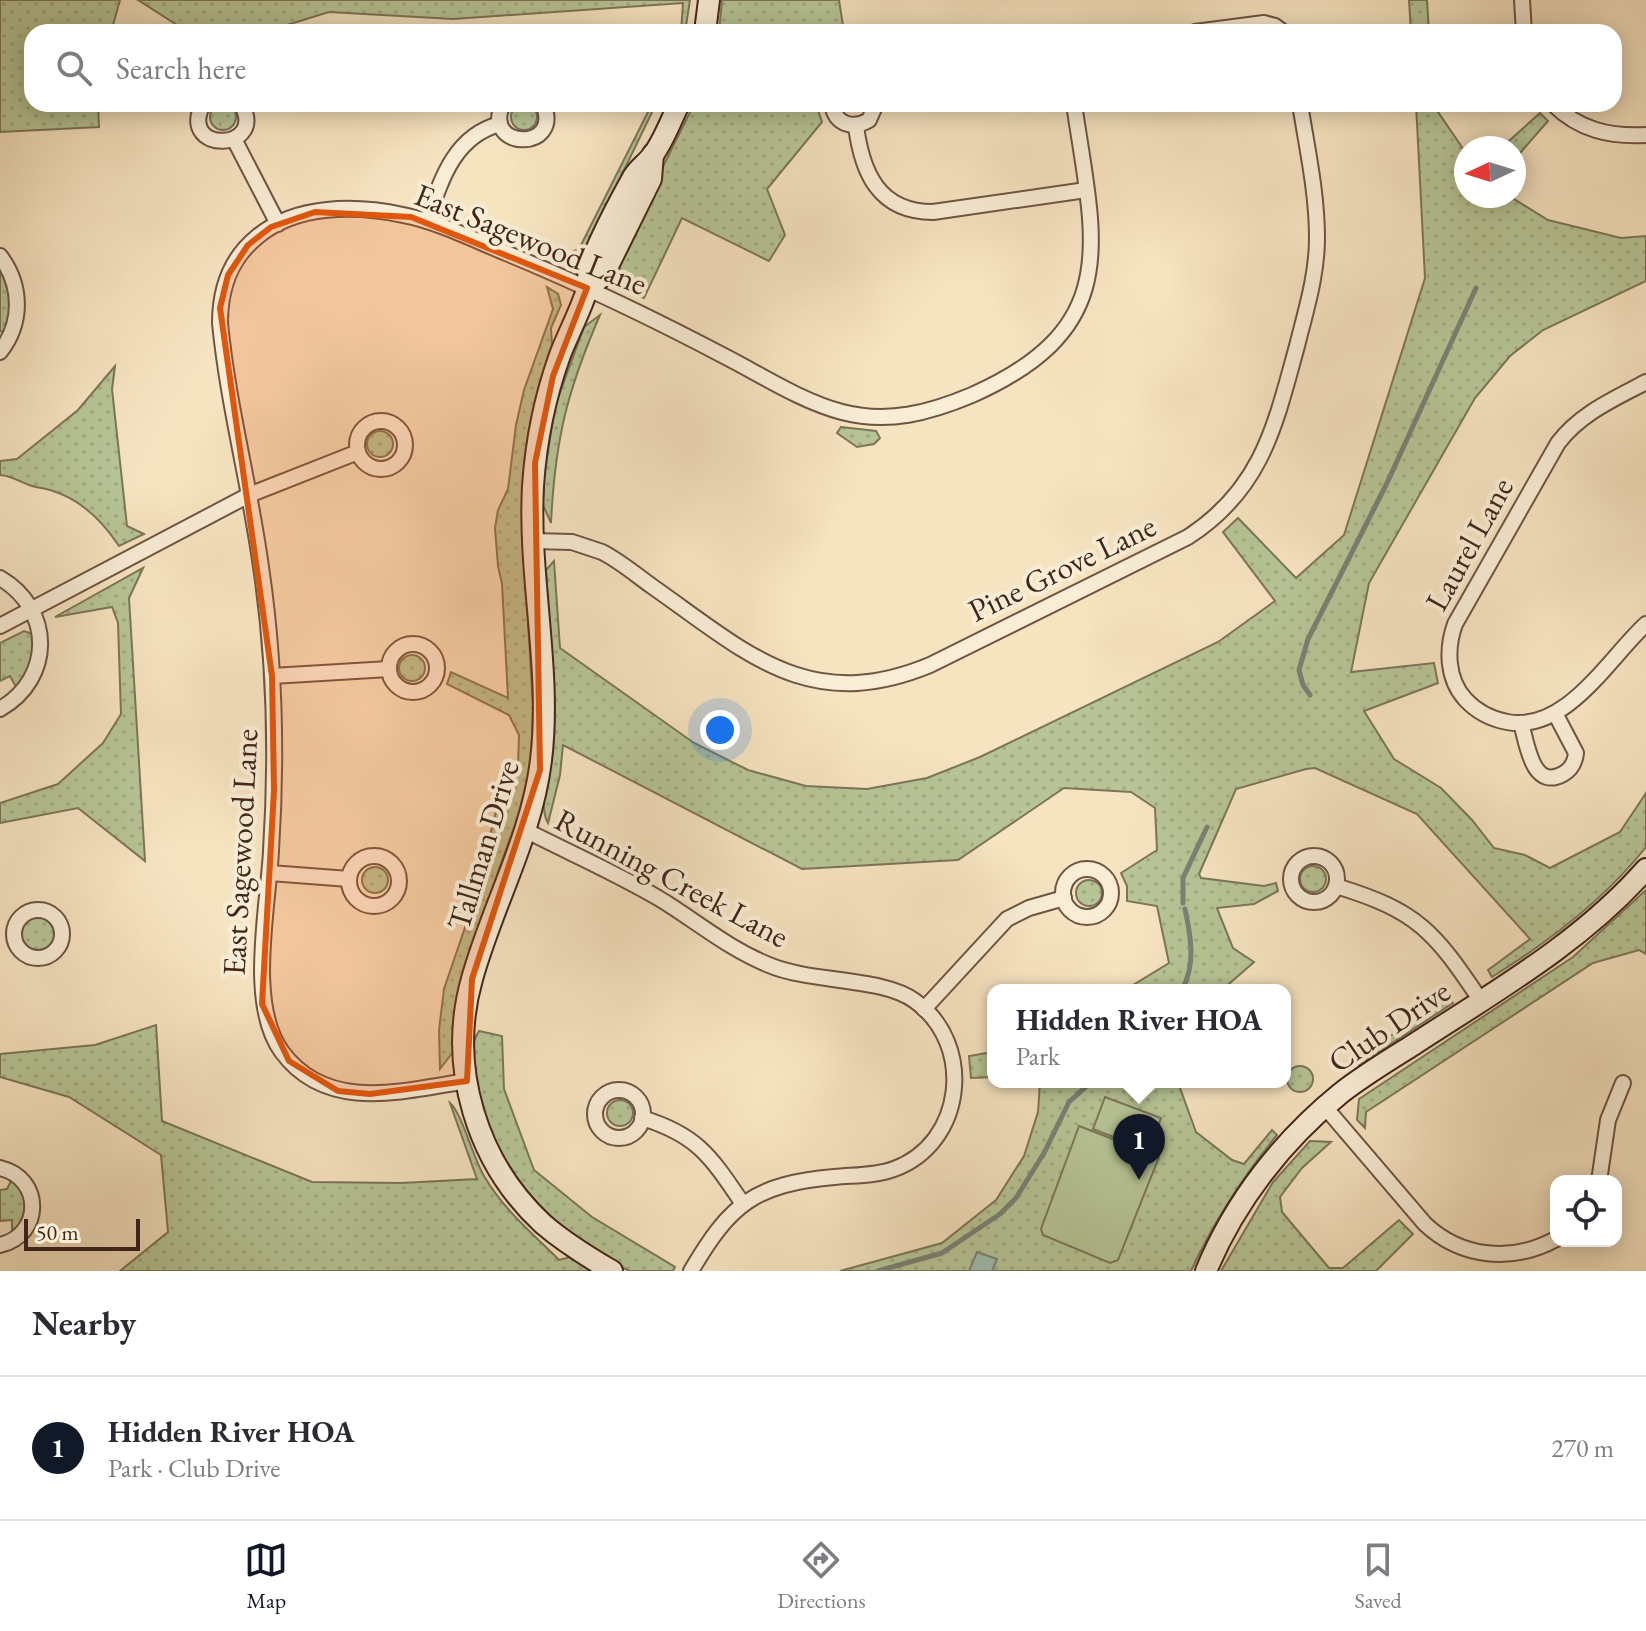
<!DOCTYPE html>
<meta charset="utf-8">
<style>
:root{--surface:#fff;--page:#f2f2f3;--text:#2b2b33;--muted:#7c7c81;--line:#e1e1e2;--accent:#111827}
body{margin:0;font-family:"EB Garamond",serif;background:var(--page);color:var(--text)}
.controls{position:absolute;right:24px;bottom:24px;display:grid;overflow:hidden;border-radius:16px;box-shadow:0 4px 20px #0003}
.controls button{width:72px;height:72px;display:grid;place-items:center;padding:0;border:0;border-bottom:2px solid var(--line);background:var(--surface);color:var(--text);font:40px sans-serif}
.compass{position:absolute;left:1454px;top:136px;width:72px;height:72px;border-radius:50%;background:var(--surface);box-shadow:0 4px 20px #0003;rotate:266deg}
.scale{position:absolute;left:24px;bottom:20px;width:116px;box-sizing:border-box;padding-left:8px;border:4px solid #42251a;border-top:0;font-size:22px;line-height:28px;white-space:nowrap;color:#42251a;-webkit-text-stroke:6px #f9edd6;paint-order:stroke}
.you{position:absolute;left:720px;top:730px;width:28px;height:28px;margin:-20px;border:6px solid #fff;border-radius:50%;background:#1a73e8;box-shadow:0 0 0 12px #1a73e833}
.badge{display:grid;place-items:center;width:52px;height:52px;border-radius:50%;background:var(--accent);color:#fff;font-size:26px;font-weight:700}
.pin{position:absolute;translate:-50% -66px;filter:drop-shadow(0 2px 4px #0008)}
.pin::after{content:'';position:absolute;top:42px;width:28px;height:24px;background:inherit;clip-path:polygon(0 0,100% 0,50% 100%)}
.popup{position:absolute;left:987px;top:984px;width:304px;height:104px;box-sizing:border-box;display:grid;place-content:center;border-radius:16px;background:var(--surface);filter:drop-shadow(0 2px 6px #0005);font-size:26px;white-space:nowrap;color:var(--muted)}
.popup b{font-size:30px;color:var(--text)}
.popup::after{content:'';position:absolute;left:50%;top:100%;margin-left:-16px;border:16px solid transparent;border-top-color:var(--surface)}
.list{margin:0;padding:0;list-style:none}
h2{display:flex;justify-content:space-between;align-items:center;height:104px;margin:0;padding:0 32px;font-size:34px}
h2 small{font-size:26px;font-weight:400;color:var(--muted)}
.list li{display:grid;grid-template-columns:52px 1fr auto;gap:24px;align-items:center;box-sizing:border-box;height:144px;padding:0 32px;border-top:2px solid var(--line)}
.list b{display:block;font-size:30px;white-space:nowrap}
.list p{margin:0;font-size:26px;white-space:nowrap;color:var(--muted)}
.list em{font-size:26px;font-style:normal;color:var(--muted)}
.icon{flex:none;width:44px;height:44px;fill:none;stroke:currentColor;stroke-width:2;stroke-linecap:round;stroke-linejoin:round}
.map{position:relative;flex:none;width:1646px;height:1271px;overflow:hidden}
.search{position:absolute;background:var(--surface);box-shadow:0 4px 20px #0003;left:24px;right:24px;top:24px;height:88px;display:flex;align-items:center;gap:20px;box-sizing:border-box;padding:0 28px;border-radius:24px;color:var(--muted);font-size:30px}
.sheet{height:248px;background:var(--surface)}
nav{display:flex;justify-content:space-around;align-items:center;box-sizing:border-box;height:112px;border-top:2px solid var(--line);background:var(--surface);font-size:22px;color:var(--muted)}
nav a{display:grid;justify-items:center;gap:4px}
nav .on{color:var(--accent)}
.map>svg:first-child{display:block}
.green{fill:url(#green-dots);stroke:#7c7558;stroke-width:2}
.pitch{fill:#b7c596;stroke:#7c7558;stroke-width:2}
.water{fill:#9dbeb1;stroke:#798175;stroke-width:2}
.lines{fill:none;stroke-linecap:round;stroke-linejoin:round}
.stream{stroke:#798175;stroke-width:5}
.street-casing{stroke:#6f5444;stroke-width:18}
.secondary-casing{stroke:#42251a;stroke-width:24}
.street{stroke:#f9edd6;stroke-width:14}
.secondary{stroke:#f9edd6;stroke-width:20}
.marked{fill:#e0560d;fill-opacity:0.2;stroke:#e0560d;stroke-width:6;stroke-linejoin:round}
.labels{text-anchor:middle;stroke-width:8;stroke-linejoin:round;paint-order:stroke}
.street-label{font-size:32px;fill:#42251a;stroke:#f9edd6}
</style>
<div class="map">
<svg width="1646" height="1271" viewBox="0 0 1646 1271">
<defs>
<pattern id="green-dots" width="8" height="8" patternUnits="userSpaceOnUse" patternTransform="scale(2)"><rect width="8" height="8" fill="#b7c596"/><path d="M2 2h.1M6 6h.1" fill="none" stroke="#9fa981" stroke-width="1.8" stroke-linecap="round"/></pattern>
</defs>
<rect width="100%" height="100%" fill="#f6e3c0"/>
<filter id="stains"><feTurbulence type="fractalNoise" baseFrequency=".0025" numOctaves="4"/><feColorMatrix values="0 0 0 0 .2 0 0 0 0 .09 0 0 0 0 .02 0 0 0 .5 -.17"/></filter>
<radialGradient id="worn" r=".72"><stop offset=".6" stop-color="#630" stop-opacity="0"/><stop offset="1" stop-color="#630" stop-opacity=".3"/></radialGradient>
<g class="green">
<polygon points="0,0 120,0 111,32 32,32 32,104 98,104 99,127 0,132"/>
<polygon points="138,0 690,0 685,32 681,32 683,3 453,19 329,12 264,32 188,32"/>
<polygon points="722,0 839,0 844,32 719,32"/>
<polygon points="1409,0 1427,0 1429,32 1411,32"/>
<polygon points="652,104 656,104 581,259 569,261 559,257 579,249"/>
<path d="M694,104H816L822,122L767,189L785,235L769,261L682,218L644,298C623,287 616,288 615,263Z"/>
<path d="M1416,104H1435L1436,109L1466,153V196H1509L1548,220L1621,238L1646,236V281L1543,330L1510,356L1475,398L1369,583L1351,672L1434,663L1438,683L1364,711L1394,759L1441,788L1472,820L1494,848L1525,855L1550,868L1620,832L1646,793V847C1604,900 1550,941 1492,977L1488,970L1530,939L1417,814L1315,768L1306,769L1236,789L1199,874L1201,878L1264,886L1276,883L1278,891L1254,904L1217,908L1233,948L1254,962L1222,990H1125L1169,963L1157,906L1127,901V886L1121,873L1157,850L1155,808L1131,792L1064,788L958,860L802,869L563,745L560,775L548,823C537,804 551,773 553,751C558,692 549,629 546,570L554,561L560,648L694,743L748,770L806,786L867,789L927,778L980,757L1218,642L1275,601L1223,532L1238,518L1296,578L1344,535L1425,278Z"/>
<circle cx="524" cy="117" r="13"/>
<circle cx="223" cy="117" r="13"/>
<polygon points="1540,113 1548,121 1514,160 1514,148 1501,148"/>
<path d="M0,266C9,289 15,309 4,333L0,331Z"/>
<polygon points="547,287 558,294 561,305 551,328 552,345 534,413 523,537 533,707 531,763 519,813 462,975 454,1024 453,1052 440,1069 439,1030 444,989 472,907 503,783 518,767 519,735 509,715 447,684 451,672 508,698 502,584 498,566 495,528 498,510 508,489 516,425 524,390 553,309"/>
<path d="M600,315C567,391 555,440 551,523L543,505L544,477L555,406L584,327Z"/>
<path d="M115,366L112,389L127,526L144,534L119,546C103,522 82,500 53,491C46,488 37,488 29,485C18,481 12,476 0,475V461L17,459L78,410Z"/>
<polygon points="841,427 876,431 880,438 874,444 857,447 837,433"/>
<circle cx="380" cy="444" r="13"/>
<polygon points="143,568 129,598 145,861 78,808 0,823 0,803 58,784 103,743 121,714 118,623 112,607 55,617"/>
<path d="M24,631L32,634C34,656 30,670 16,687L10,676L0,681V643Z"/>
<circle cx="412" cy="668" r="13"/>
<circle cx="1313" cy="879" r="13"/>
<circle cx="375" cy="880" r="13"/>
<circle cx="1089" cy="893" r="13"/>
<polygon points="1646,890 1646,954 1639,950 1593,963 1366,1112 1365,1128 1357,1120 1359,1099 1573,957"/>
<circle cx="38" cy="935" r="19"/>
<polygon points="1449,998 1453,1003 1359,1065 1355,1059"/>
<path d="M156,1025L162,1121L312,1182L401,1183L477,1179L450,1103C462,1113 473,1158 484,1176C503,1209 532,1233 559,1260L570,1257L593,1271H120L168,1232L161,1155L69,1097L0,1077V1054L95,1045Z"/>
<path d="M479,1031L502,1036L504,1089L534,1170L592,1217L675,1267L673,1271C660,1271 642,1271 630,1271C619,1267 608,1257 598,1252C536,1214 491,1157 477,1084C474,1068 469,1045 479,1031Z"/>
<polygon points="993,1052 993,1077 971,1078 969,1056"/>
<circle cx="1300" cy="1079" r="13"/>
<path d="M1040,1082H1180V1088L1196,1132L1232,1160L1244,1164L1272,1130L1277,1135C1242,1178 1214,1221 1191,1271H840L942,1243L996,1200L1024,1156L1038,1112Z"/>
<circle cx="620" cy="1113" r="13"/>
<polygon points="1310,1141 1331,1142 1302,1168 1280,1197 1282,1212 1329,1268 1343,1268 1399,1220 1413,1234 1376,1271 1221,1271 1273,1182"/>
<path d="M12,1179C29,1191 27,1205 23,1223L12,1232V1220L0,1221V1190L7,1189Z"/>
</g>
<g class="pitch">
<polygon points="1105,1097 1161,1118 1149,1151 1093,1129"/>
<polygon points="1079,1126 1159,1157 1118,1260 1110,1263 1043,1235 1041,1229"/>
</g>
<polygon class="water" points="977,1252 997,1259 992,1271 969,1271"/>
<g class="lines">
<g class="stream">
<polyline points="1310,695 1303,685 1299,670 1308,639 1387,483 1476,288"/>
<polyline points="1183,903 1183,878 1207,827"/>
<path d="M1182,990C1196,964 1191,937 1185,909"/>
<polyline points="878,1271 942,1253 1000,1214 1016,1198 1044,1153 1069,1102 1089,1084"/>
</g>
<g class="street-casing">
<g id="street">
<polyline points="1522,0 1524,32"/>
<polyline points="1195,32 1264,23 1275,26 1283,32"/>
<path d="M203,104C177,155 269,151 241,104"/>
<path d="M503,104C481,150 564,152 543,104"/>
<path d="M832,104C835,124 852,130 869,120L876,104"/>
<path d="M1553,104C1579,130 1610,137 1646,135"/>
<path d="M856,126C862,173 879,212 933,212L1086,190"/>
<polyline points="234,139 278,224"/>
<path d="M427,221C441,180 454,136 500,124"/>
<path d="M0,256C22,285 23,323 0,352"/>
<path d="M1646,382C1614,399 1581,413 1558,443L1455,624C1446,649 1447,679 1465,699C1477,712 1491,719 1507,722C1566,733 1608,659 1646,624"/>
<circle cx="381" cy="445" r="24"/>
<path d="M533,541L572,542L602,552C620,561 636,575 653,587C747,653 809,715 930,665L1188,537C1262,489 1275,426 1297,346C1306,310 1317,275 1317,238C1317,193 1307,148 1300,104"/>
<path d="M0,578C53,609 54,678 0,709"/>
<polyline points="0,626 249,495 358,452"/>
<circle cx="413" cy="668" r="24"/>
<polyline points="272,676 389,669"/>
<path d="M1521,723C1527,743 1532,791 1563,774C1572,769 1575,762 1576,753L1556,715"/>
<path d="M525,830C570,853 616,873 660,899C696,921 729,949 769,965C811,983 883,977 915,1001C975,1044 965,1143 894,1169C875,1176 854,1175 834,1177C755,1184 730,1204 691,1271"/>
<circle cx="1314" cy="879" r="23"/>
<circle cx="374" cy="881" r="25"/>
<circle cx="1087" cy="893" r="24"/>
<polyline points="270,873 349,879"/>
<path d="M1336,886C1418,911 1434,931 1481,1001"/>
<circle cx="38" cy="934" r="24"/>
<polyline points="924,1009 1007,919 1029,908 1064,898"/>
<path d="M467,1081C403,1091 327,1113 282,1052C247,1005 268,908 271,851C277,757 275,661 261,567C250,486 228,405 220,323C220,288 230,259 257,237C296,204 356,205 403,215C439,222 472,239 506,253C581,284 654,319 726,357C763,376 801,401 842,412C888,424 929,413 972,395C1125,327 1094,241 1074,104"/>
<circle cx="619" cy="1114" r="24"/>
<path d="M1325,1107L1425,1224C1461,1258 1512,1263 1556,1239"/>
<path d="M642,1118C698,1135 711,1157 743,1204"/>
<path d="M0,1168C43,1178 43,1235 0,1245"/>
<polyline points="1599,1181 1608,1120 1623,1083"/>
</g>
</g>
<g class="secondary-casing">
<g id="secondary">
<polyline points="705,32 709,0"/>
<polyline points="587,288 603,276 651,179 653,154"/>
<path d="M612,1271C588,1257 564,1242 543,1224C477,1163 447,1067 472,979C492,906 532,837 541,760C552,670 528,577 533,486C536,441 545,397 560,355C568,334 580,312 587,290C589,282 587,273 590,265C601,236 617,206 632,179C637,169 646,164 653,155C664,140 671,120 679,104"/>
<path d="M1206,1271C1235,1201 1283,1140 1341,1093C1364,1075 1389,1060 1413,1045C1494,992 1581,943 1646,869"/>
</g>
</g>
<use href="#street" class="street"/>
<use href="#secondary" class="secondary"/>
</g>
<path class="marked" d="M315,212L411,217L587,288L553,376L535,463L540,770L472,979L467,1081L370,1094L338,1091L289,1061L262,1004L274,790L272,676L220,308L228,275L248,245L271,227Z"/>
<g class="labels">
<g class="street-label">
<text transform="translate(531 239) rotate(22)" y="11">East Sagewood Lane</text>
<text transform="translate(1469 544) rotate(-61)" y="11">Laurel Lane</text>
<text transform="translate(1062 568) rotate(-26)" y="11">Pine Grove Lane</text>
<text transform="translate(483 845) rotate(-73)" y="11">Tallman Drive</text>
<text transform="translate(240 852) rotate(-87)" y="11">East Sagewood Lane</text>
<text transform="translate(672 878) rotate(28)" y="11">Running Creek Lane</text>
<text transform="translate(1389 1026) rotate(-34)" y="11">Club Drive</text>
</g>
</g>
<rect width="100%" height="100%" filter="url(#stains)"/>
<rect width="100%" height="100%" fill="url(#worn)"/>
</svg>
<div class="controls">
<button><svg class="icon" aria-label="locate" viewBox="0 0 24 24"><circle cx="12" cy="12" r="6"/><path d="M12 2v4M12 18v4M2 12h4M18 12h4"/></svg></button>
</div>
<svg class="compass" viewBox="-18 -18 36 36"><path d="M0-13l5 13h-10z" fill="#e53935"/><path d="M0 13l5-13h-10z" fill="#7c7c81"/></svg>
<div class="scale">50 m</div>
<div class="you"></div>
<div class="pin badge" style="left:1139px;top:1180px">1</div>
<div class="popup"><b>Hidden River HOA</b>Park</div>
<div class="search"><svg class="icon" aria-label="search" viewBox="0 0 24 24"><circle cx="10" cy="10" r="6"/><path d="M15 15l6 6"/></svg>Search here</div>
</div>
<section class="sheet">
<h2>Nearby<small></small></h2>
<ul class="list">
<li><span class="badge">1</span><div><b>Hidden River HOA</b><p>Park · Club Drive</p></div><em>270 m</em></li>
</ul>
</section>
<nav>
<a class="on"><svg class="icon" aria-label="map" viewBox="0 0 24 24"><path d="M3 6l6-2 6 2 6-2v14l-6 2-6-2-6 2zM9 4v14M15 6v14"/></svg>Map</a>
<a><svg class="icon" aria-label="directions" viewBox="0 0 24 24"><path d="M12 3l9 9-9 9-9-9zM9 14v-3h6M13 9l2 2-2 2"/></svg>Directions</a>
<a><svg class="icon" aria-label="saved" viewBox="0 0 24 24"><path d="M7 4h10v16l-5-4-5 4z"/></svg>Saved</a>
</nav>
